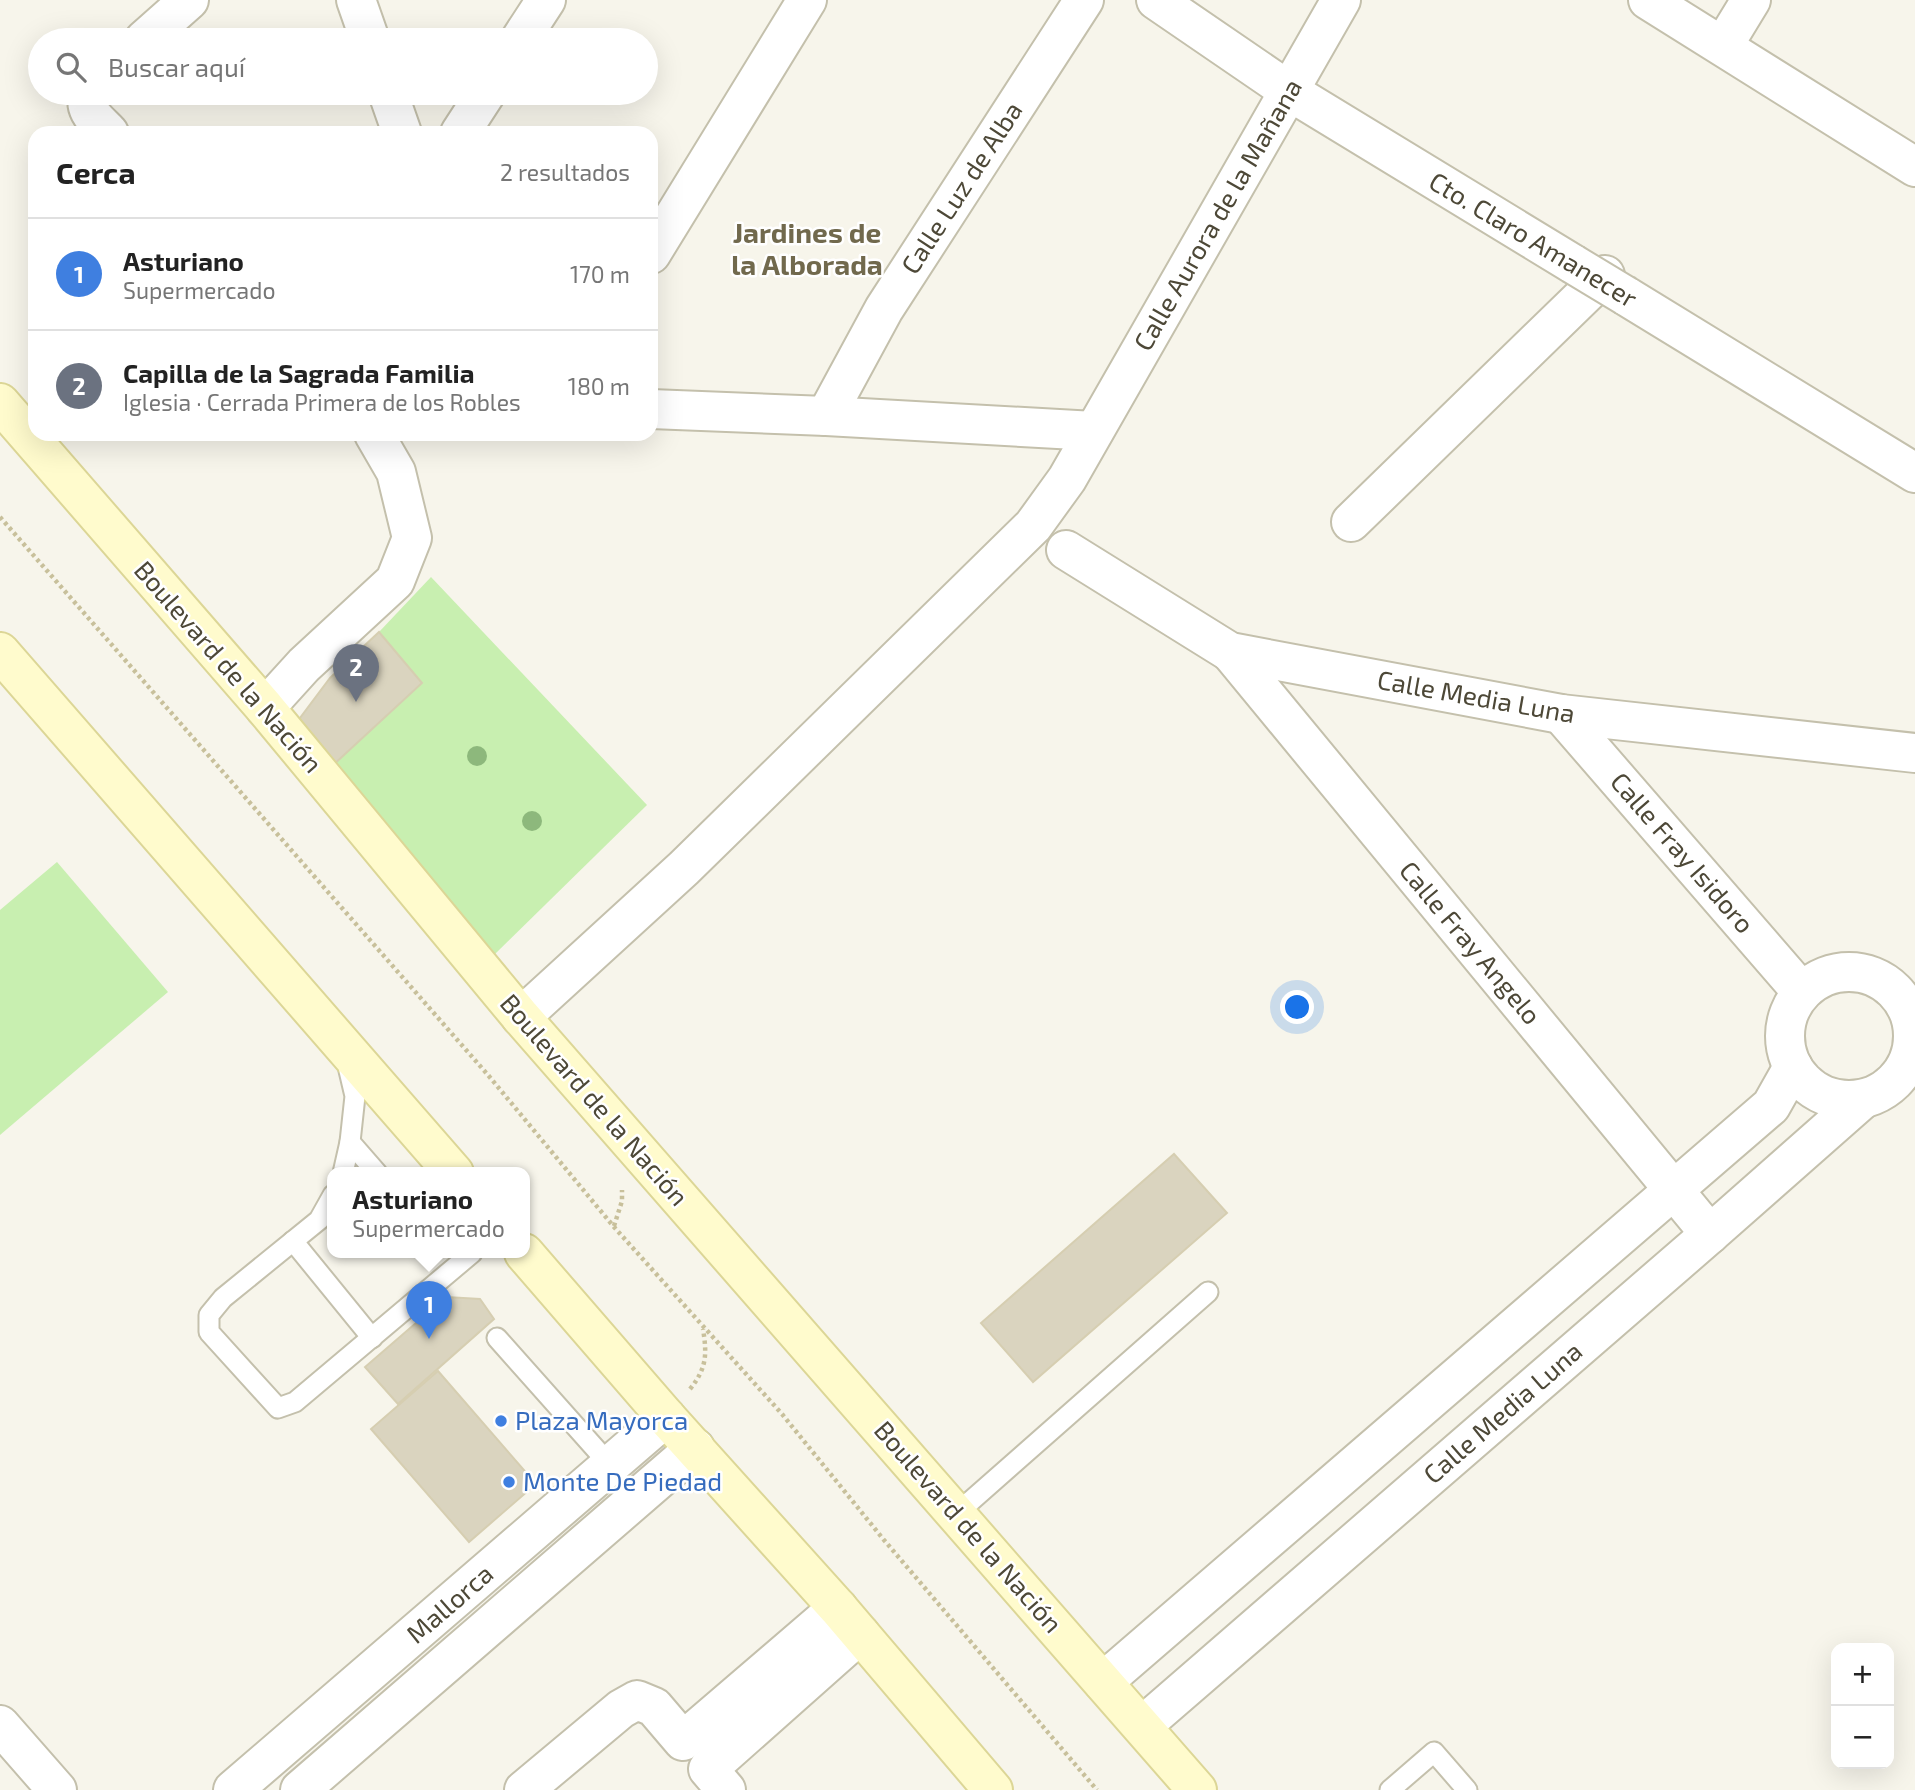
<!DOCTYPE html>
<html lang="es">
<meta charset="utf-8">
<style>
:root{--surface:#fff;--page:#f2f2f2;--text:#222;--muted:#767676;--line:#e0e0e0;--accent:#7c3aed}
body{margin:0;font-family:"Exo 2",sans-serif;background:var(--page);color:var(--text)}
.controls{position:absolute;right:21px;bottom:21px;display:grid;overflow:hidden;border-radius:14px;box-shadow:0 7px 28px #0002}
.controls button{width:63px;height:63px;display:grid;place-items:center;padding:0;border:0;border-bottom:2px solid var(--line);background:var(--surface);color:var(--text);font:35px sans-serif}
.you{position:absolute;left:1298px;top:1008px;width:24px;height:24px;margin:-18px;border:5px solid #fff;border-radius:50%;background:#1a73e8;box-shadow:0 0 0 10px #1a73e833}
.badge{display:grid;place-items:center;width:46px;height:46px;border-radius:50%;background:var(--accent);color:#fff;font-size:23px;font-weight:700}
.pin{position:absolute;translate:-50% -58px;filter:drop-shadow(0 2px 4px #0008)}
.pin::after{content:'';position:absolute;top:37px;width:24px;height:21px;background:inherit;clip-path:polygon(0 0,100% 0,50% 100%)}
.popup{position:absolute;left:327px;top:1167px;width:203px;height:91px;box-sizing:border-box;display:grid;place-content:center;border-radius:14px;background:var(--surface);filter:drop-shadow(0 2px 5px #0005);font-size:23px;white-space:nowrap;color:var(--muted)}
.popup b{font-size:26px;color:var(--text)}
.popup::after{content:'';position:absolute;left:50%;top:100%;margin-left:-14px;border:14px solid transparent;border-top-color:var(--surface)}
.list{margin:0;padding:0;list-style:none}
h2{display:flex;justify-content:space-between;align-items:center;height:91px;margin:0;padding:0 28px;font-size:30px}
h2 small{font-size:23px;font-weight:400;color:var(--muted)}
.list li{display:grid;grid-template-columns:46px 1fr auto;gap:21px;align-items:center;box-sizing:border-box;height:112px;padding:0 28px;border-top:2px solid var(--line)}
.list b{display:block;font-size:26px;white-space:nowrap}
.list p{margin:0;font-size:23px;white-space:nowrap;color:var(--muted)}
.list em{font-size:23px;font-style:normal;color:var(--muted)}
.icon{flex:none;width:38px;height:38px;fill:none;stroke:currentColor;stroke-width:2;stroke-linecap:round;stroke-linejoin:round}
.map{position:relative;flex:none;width:1915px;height:1790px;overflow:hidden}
.search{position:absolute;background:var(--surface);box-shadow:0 7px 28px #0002;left:28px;top:28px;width:630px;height:77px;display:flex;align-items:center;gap:18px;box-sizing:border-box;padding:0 24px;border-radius:38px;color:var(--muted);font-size:26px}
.panel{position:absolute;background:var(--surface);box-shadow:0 7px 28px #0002;left:28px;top:126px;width:630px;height:315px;border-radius:21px}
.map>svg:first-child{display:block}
.green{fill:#c8efb0}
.building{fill:#dad4bf;stroke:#d6ceb1;stroke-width:2}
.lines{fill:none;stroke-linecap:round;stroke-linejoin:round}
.lane-casing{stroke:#c4c0ac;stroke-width:23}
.street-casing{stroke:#c4c0ac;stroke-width:42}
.secondary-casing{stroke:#dcd696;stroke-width:42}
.path{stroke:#c8c09b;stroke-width:4.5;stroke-dasharray:3.5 3.5;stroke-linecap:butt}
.lane{stroke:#fff;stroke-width:19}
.street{stroke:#fff;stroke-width:38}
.secondary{stroke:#fffbcd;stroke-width:38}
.street-bridge-casing{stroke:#c4c0ac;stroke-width:42;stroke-linecap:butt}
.street-bridge{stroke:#fff;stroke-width:38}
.tree{fill:#8db87c}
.shop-dot{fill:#3f7fe0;stroke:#fff;stroke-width:2.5}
.labels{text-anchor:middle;stroke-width:5;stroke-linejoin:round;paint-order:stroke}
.street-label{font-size:26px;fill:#4d4837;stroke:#fff}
.shop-label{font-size:26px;fill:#366cbe;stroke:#fff;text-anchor:start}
.neighbourhood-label{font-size:28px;font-weight:bold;fill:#71694d;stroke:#fff}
</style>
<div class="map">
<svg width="1915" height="1790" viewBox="0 0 1915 1790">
<rect width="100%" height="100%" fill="#f7f5eb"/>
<g class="green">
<polygon points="431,577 647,805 495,954 331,767 379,632"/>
<polygon points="57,862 168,992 0,1135 0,910"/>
</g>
<g class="building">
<polygon points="379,632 422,683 331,767 297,722 330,678"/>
<polygon points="1174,1154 1227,1213 1033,1382 981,1323"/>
<polygon points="446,1297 480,1299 494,1319 398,1404 365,1367"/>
<polygon points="438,1371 536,1484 469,1542 371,1429"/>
</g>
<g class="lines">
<g class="lane-casing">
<g id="lane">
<polyline points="350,1142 377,1173"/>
<polyline points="343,1173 350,1142 355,1096 347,1062"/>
<polyline points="333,1195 319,1220 223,1298 209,1315 209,1332 278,1408 295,1402 472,1253"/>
<polyline points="293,1241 372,1338"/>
<polyline points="497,1338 610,1465"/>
<polyline points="956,1514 1208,1292"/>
<polyline points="1390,1790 1434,1752 1467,1790"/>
</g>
</g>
<g class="street-casing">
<g id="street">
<polyline points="356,0 370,40"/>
<polyline points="1156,0 1289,91 1573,264"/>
<polyline points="1648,0 1915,167"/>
<polyline points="144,40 189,0"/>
<polyline points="520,40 546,0"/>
<polyline points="1723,46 1751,0"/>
<path d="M90,93C81,110 98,121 109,133"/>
<polyline points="388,93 402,133"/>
<polyline points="460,133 486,93"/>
<polyline points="651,254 807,0"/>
<polyline points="1626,296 1915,473"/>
<polyline points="651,409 826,416 1094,431"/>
<polyline points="826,416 884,309 1084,0"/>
<polyline points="1351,522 1605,275"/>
<polyline points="1066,550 1230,652 1561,714 1915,753"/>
<polyline points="1230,652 1710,1234"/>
<polyline points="265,708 304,665 395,581 412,538 396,472 374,434"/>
<polyline points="1561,714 1802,992"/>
<circle cx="1849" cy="1036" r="64"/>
<polyline points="521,1017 684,868 1033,526 1067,479 1341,0"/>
<polyline points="1103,1682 1771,1106 1793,1067"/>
<polyline points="0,1725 57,1790"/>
<polyline points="1142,1726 1710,1234 1863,1099"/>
<polyline points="233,1790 666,1417"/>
<polyline points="300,1790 695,1448"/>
<polyline points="524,1790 621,1709 637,1700 654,1707 683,1741 838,1608"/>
<polyline points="726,1790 708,1769 860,1634"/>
</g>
</g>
<g class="secondary-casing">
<g id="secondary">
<polyline points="0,403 265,708 521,1017 1197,1790"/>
<polyline points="0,652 454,1173"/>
<polyline points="524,1253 666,1417 838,1608 993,1790"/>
</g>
</g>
<g class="path">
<polyline points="0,517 488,1075 614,1227 782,1414 884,1540 1097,1790"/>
<polyline points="614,1226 622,1201 622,1190"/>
<path d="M690,1389C707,1368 707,1354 703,1329"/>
</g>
<use href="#lane" class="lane"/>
<use href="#street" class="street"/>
<use href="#secondary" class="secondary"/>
<g class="street-bridge-casing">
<polyline id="street-bridge" points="1573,264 1626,296"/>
</g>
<use href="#street-bridge" class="street-bridge"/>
</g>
<g class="tree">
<circle cx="477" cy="756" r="10"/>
<circle cx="532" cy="821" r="10"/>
</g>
<g class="shop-dot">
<circle cx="501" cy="1421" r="7"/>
<circle cx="509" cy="1482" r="7"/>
</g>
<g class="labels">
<g class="street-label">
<text transform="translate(962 188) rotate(-57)" y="9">Calle Luz de Alba</text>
<text transform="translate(1218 215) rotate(-60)" y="9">Calle Aurora de la Mañana</text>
<text transform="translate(1533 240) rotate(31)" y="9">Cto. Claro Amanecer</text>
<text transform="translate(228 667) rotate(49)" y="9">Boulevard de la Nación</text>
<text transform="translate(1476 697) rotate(10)" y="9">Calle Media Luna</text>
<text transform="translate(1682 853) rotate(49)" y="9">Calle Fray Isidoro</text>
<text transform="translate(1470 943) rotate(50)" y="9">Calle Fray Angelo</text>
<text transform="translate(594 1100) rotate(49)" y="9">Boulevard de la Nación</text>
<text transform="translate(1503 1413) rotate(-41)" y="9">Calle Media Luna</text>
<text transform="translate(968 1527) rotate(49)" y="9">Boulevard de la Nación</text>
<text transform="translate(450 1604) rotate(-41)" y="9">Mallorca</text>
</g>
<g class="shop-label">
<text x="515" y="1430">Plaza Mayorca</text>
<text x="523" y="1491">Monte De Piedad</text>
</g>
<g class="neighbourhood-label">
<text x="807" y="243">Jardines de<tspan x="807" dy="32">la Alborada</tspan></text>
</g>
</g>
</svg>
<div class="controls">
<button>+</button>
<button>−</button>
</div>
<div class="you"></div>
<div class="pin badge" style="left:429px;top:1339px;background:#3f7fe0">1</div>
<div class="popup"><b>Asturiano</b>Supermercado</div>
<div class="pin badge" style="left:356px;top:702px;background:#6b7280">2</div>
<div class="search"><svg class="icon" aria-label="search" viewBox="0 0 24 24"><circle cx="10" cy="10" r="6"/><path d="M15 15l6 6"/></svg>Buscar aquí</div>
<section class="panel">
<h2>Cerca<small>2 resultados</small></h2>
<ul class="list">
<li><span class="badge" style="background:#3f7fe0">1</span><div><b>Asturiano</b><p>Supermercado</p></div><em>170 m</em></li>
<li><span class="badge" style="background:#6b7280">2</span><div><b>Capilla de la Sagrada Familia</b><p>Iglesia · Cerrada Primera de los Robles</p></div><em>180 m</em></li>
</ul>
</section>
</div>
